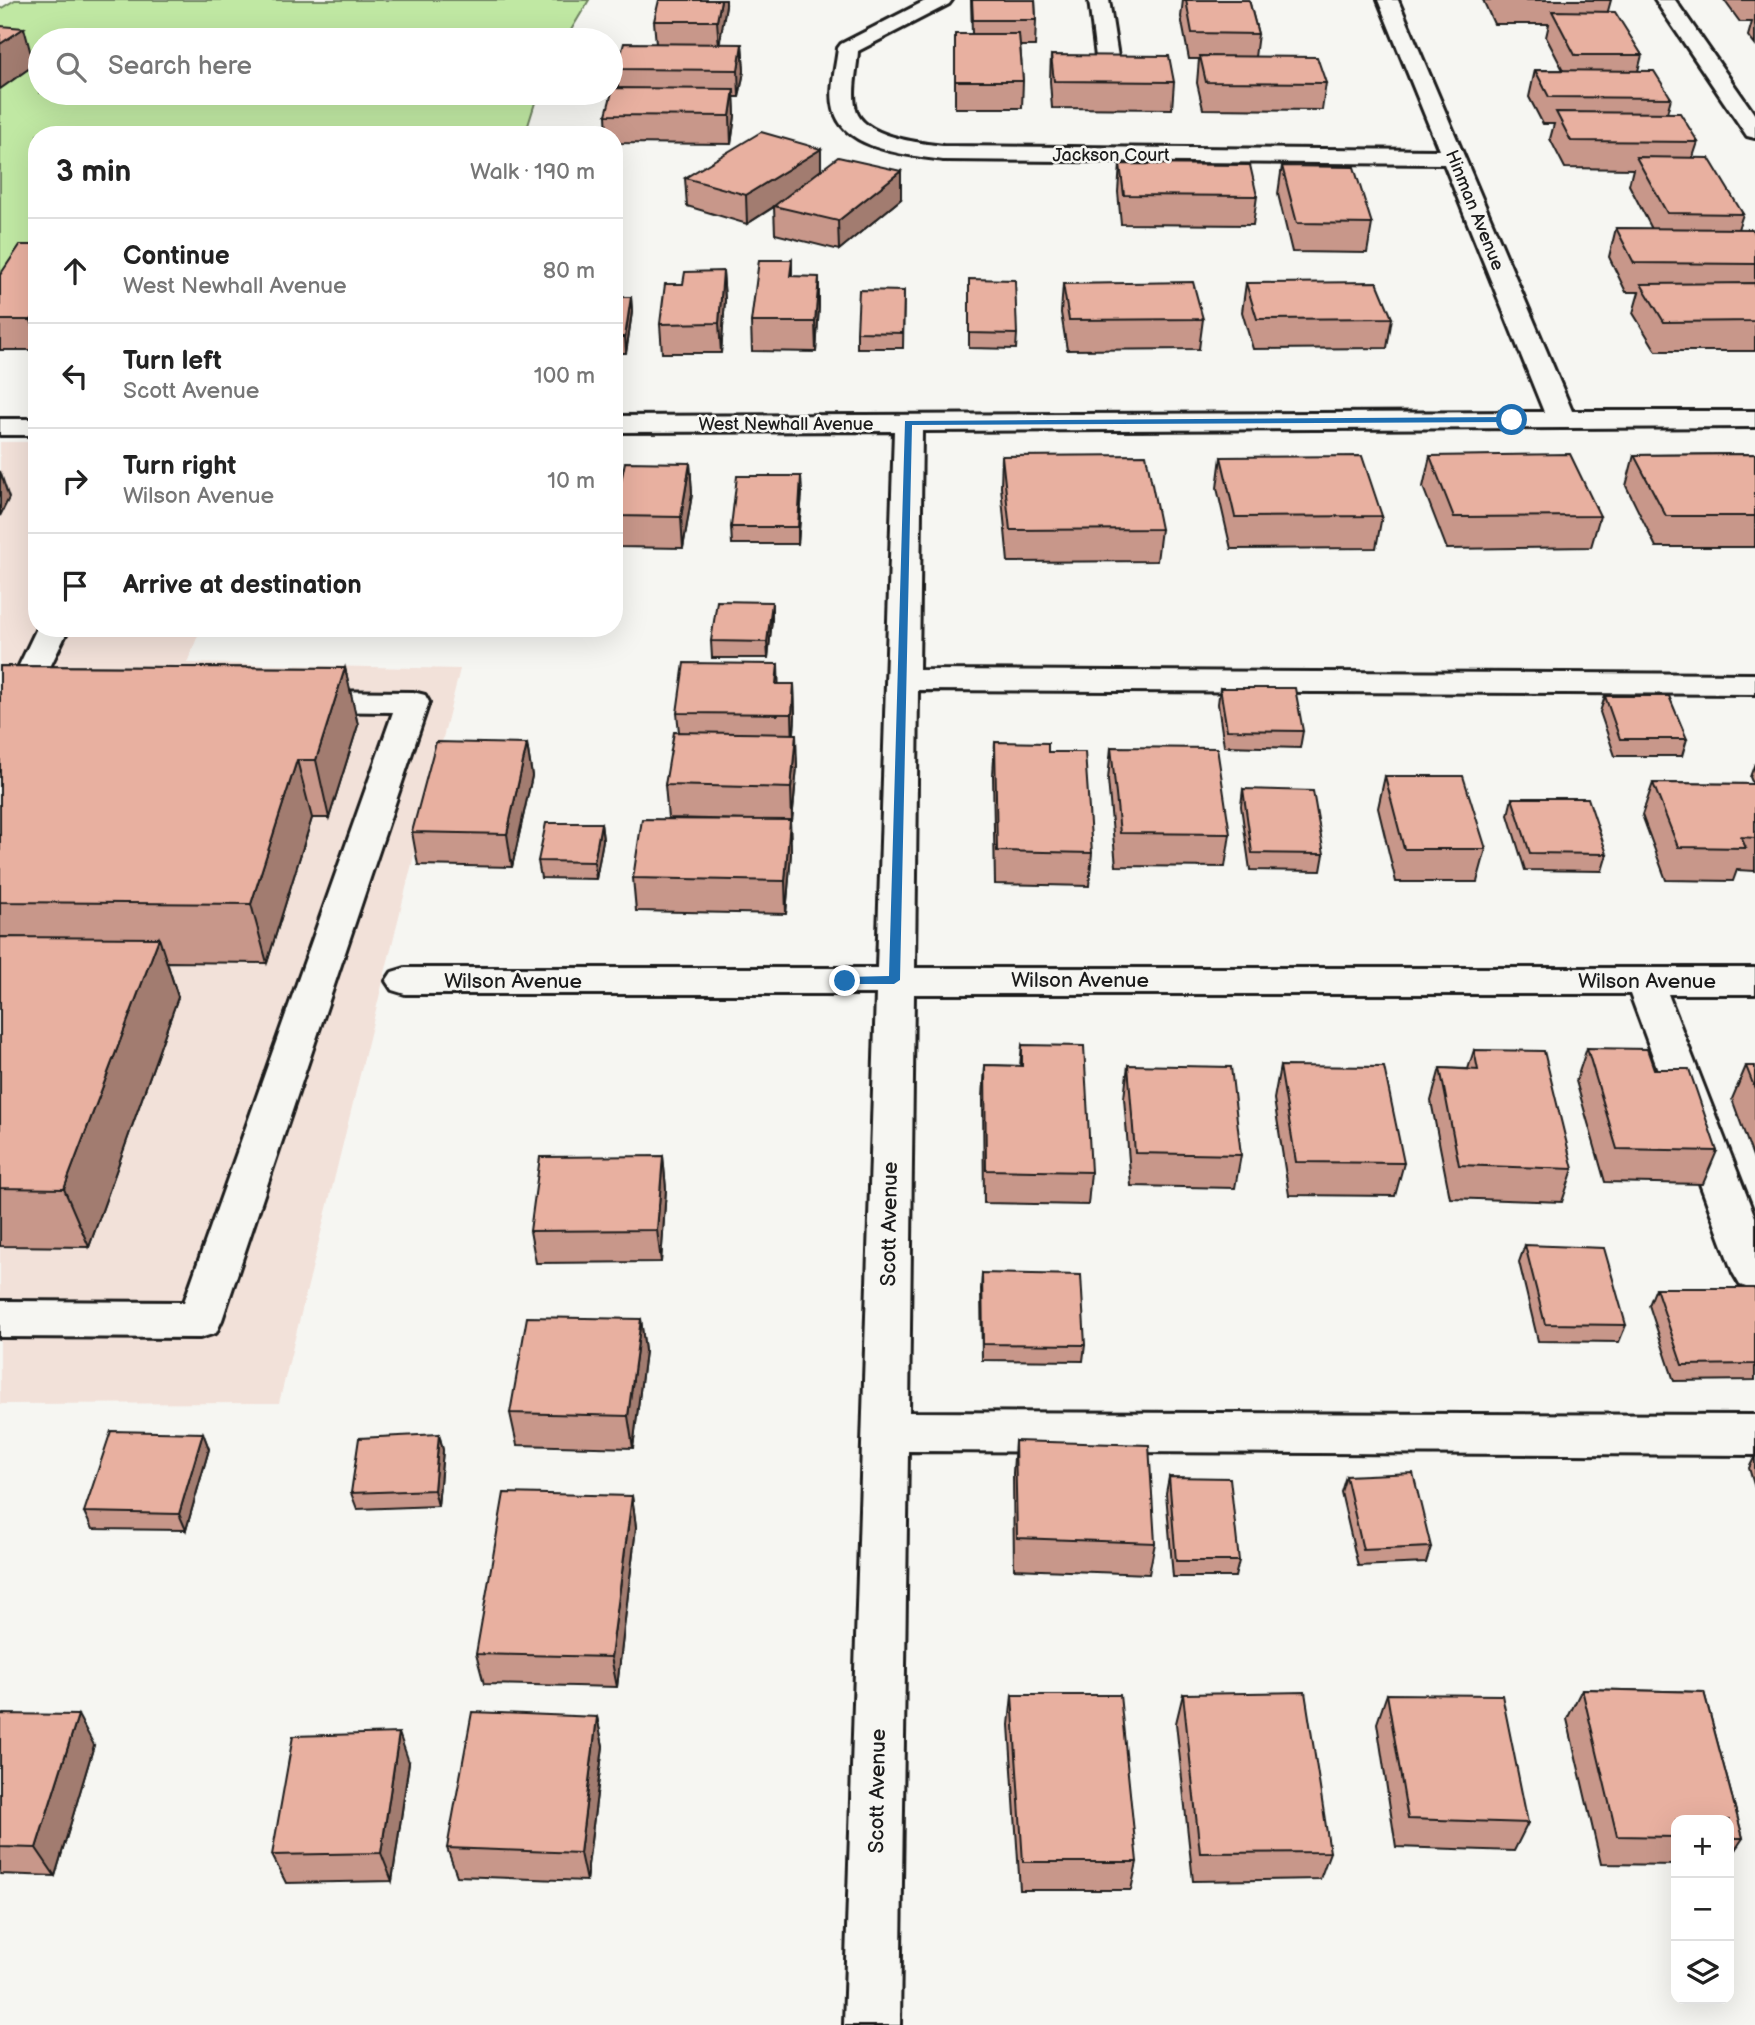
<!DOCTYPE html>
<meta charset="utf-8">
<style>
:root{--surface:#fff;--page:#f6f6f6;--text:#222;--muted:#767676;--line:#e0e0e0}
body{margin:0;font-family:"Balsamiq Sans",sans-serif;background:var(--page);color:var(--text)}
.controls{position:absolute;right:21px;bottom:21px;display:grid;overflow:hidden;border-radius:14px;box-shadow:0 7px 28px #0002}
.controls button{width:63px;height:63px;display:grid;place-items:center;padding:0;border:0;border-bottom:2px solid var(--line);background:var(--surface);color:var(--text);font:35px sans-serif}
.stop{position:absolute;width:21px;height:21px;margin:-16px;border:5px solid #1f6fb2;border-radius:50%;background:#fff}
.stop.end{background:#1f6fb2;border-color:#fff;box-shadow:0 2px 7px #0008}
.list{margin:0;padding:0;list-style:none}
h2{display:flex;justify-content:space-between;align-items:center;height:91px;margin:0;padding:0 28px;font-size:30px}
h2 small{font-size:23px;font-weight:400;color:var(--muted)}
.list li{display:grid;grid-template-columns:46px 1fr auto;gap:21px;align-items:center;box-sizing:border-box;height:105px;padding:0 28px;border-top:2px solid var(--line)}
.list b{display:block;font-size:26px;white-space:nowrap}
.list p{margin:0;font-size:23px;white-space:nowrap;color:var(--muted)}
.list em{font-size:23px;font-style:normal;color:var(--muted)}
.icon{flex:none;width:38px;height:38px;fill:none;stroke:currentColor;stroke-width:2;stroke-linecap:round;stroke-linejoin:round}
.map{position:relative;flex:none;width:1755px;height:2025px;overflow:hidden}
.search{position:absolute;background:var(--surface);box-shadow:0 7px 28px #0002;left:28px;top:28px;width:595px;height:77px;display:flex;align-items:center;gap:18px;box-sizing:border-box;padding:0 24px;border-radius:38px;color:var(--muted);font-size:26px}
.panel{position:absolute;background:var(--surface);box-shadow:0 7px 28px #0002;left:28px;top:126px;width:595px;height:511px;border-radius:28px}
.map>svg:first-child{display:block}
.built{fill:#f2e1d9}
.green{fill:#c0e8a3;stroke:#6e8260;stroke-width:2}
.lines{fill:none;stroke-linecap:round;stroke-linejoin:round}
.minor-casing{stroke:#1c1c1c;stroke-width:6}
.minor{fill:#f6f6f2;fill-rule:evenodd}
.wall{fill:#c8978a;stroke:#1c1c1c;stroke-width:2}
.shaded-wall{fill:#a27b70;stroke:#1c1c1c;stroke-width:2}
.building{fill:#e8b0a0;stroke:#1c1c1c;stroke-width:2}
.route{fill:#1f6fb2}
.labels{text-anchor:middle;stroke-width:5;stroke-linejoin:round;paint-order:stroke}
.far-street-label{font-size:18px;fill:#1c1c1c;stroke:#f6f6f2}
.street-label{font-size:21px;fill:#1c1c1c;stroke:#f6f6f2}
</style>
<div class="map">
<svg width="1755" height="2025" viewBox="0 0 1755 2025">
<rect width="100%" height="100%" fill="#f6f6f2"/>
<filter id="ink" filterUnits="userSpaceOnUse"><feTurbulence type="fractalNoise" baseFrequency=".0143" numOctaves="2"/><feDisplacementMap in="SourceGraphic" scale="14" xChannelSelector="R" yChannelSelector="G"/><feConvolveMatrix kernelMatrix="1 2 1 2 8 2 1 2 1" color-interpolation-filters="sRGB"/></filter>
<g filter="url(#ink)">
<polygon class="built" points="0,442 37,442 37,628 201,628 187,663 460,669 279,1403 0,1404"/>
<polygon class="green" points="15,0 589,0 565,40 40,40 40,93 538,93 525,135 37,135 37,269 0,287 0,9"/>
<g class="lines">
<g class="minor-casing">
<g id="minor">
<path d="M927,0H952L949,4L858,51C857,70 851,92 856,110C864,137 920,143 943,146L1439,150L1378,0H1398L1572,411H1755V427L922,431L919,670L1755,674V694L918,690L915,968H1755V994H1668L1755,1217V1290L1740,1285L1733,1273L1630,994H914L909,1412L1755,1415V1455L908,1451L900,2025H844L876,994H405L392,990L386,981L392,972L405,968H877L894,431L614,432V416L1544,412L1444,164L943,160C909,155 843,150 834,109C829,89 836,68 838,48L841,44Z"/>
<polygon points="1089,0 1109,0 1118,57 1114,61 1100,61 1096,57"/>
<polygon points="1655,0 1675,0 1755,115 1755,138 1747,136"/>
<rect x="0" y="419" width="37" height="16"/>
<polygon points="37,628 69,628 31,706 19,709 7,706 3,699"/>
<polygon points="300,691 413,692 425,695 429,702 222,1320 216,1333 200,1338 0,1337 0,1301 184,1302 393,712 300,711 288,708 284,701 288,694"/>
</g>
</g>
<use href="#minor" class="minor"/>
</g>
<g class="wall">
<polygon points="971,0 1035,0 1036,20 1035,46 1020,46 1023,81 1022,108 955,108 955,34 972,34"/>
<polygon points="1183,0 1249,0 1258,34 1255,57 1326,83 1322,110 1203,109 1197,83 1199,59 1189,59 1181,17"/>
<polygon points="1483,0 1611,0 1608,11 1642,55 1638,71 1671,98 1667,113 1698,142 1693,157 1743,214 1738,229 1755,234 1755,351 1656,351 1633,313 1639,292 1626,292 1609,257 1616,228 1652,229 1629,185 1633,169 1565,168 1550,139 1554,124 1543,124 1529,97 1535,70 1563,70 1546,37 1549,24 1494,24"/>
<polygon points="1724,0 1755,0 1755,45 1748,36 1752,22 1740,22"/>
<polygon points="726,5 719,44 742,44 744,71 739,97 734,97 735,116 731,144 614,143 614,135 607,135 606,115 618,88 617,69 656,44 654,21"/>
<polygon points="1051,55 1174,82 1172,109 1052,108 1050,81"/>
<polygon points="821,149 821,170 901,199 839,250 775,234 774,207 747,224 687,206 685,178"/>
<polygon points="1120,164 1257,196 1253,225 1121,224 1118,192"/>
<polygon points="1282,166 1372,224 1367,253 1292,252 1278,194"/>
<polygon points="37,245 37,350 0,350 0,275"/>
<polygon points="792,260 792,276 819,306 816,352 752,351 751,322"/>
<polygon points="723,271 725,300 721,353 662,353 660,324 683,284"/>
<polygon points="1246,283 1392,318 1387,348 1253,349 1242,312"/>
<polygon points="1063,284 1203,319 1199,349 1067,350 1061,313"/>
<polygon points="904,291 903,348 857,348 857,332"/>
<polygon points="969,294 1017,334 1016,349 969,348"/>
<polygon points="614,297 631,297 632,312 626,353 614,353"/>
<polygon points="1755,454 1755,547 1656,547 1626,486 1634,455"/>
<polygon points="1002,456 1161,529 1157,561 1008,562 1001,487"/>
<polygon points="1430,456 1600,516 1591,547 1447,549 1423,487"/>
<polygon points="1221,457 1382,516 1376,548 1231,549 1217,488"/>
<polygon points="690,463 692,494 683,548 617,547 614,514"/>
<polygon points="802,492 798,544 732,544 731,527"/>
<polygon points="772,619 768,658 712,658 711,641"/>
<polygon points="778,664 778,684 794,684 795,717 794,733 797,766 792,821 790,821 791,853 786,914 636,911 633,878 747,820 668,818 665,785 679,732 677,713"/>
<polygon points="0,666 345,668 358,725 329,818 312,818 267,963 167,962 178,997 89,1247 0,1246"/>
<polygon points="1220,688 1303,731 1300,748 1224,746 1218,704"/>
<polygon points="1605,696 1687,739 1682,756 1615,756 1600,712"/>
<polygon points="995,742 1048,752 1092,853 1089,886 995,884 993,775"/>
<polygon points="527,744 532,776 512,867 418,865 412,832"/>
<polygon points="1111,747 1230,834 1225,867 1116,866 1108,780"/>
<polygon points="1755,763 1755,871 1737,870 1733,881 1666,880 1642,815 1653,783 1753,784 1750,777"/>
<polygon points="1385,776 1486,849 1477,882 1396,882 1378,808"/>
<polygon points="1243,789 1324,854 1321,871 1250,870 1241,806"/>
<polygon points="1512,798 1607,854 1602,871 1525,870 1508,815"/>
<polygon points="601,823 603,840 596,879 541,878 538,861"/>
<polygon points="1022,1045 1091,1172 1088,1205 984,1203 983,1098 985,1065 1020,1066"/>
<polygon points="1587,1048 1654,1069 1717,1151 1703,1184 1605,1182 1576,1081"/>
<polygon points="1474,1050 1573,1169 1562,1202 1450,1198 1431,1101 1440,1068 1468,1069"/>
<polygon points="1128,1065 1241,1155 1235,1188 1131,1186 1124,1098"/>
<polygon points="1280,1066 1404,1163 1395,1196 1289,1195 1274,1099"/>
<polygon points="1746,1066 1755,1066 1755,1162 1732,1099"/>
<polygon points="663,1156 666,1189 661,1262 536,1263 530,1231"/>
<polygon points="1525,1245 1626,1325 1619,1342 1538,1341 1519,1262"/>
<polygon points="982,1273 1085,1345 1083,1361 982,1360 981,1289"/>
<polygon points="1656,1288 1755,1291 1755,1380 1674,1381 1649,1305"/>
<polygon points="641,1319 645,1351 633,1448 517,1445 510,1413"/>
<polygon points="203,1433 209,1449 186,1530 92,1529 84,1512"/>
<polygon points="439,1434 443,1450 438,1506 357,1509 351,1493"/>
<polygon points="1015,1441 1155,1543 1149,1574 1014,1569 1013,1473"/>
<polygon points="1755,1456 1755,1488 1749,1468"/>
<polygon points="1346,1476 1431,1547 1426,1563 1358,1566 1341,1492"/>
<polygon points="1169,1477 1239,1561 1235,1577 1173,1577 1166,1493"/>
<polygon points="632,1496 636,1527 617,1687 484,1684 476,1654"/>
<polygon points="1582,1689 1704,1692 1743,1838 1729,1859 1729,1820 1676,1820 1676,1865 1601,1864 1567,1719"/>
<polygon points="1183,1694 1330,1852 1320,1879 1193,1881 1176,1723"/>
<polygon points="1387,1694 1528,1823 1514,1851 1396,1847 1377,1723"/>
<polygon points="1012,1695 1137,1862 1131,1890 1020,1890 1009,1725"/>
<polygon points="0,1714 94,1745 55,1876 0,1874"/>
<polygon points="597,1717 603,1746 586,1881 457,1876 447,1848"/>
<polygon points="409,1762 392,1881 286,1883 272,1855"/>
</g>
<g class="shaded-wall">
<polygon points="721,0 726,0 726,5 719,47 717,21"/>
<polygon points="24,28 34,65 0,89 0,44"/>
<polygon points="742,44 744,71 739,97 738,70"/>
<polygon points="734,89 735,116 731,144 730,116"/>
<polygon points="821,149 821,176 747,224 746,195"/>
<polygon points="901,171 901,199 839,250 838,221"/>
<polygon points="723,271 725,300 721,353 719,323"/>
<polygon points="819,277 819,306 816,352 815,322"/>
<polygon points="631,297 632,312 626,353 625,337"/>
<polygon points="37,312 37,339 31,320"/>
<polygon points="690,463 692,494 683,548 681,517"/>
<polygon points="0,471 9,498 0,516"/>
<polygon points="801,476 802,492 798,544 798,527"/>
<polygon points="772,602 772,619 768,658 767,642"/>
<polygon points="778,664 779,697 777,716 776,684"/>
<polygon points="345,668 358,725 329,818 316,760"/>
<polygon points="794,684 795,717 793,747 792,714"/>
<polygon points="796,734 797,766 792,821 791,788"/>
<polygon points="527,744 532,776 512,867 507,834"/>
<polygon points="297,760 312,818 267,963 251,904"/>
<polygon points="790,820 791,853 786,914 785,881"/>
<polygon points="601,823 603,840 596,879 594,862"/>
<polygon points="159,938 178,997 89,1247 64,1189"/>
<polygon points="663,1156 666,1189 661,1262 657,1230"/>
<polygon points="641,1319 645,1351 633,1448 628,1416"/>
<polygon points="203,1433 209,1449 186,1530 179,1514"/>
<polygon points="439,1434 443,1450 438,1506 434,1490"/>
<polygon points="632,1496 636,1527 617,1687 611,1657"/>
<polygon points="78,1715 94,1745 55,1876 36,1848"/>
<polygon points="597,1717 603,1746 586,1881 580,1853"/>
<polygon points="399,1733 409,1762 392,1881 381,1853"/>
</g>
<g class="building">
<polygon points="659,0 721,0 717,21 654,21"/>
<polygon points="972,0 1035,0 1036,20 973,20"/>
<polygon points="1186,0 1249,0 1258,34 1192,33"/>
<polygon points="1552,11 1615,12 1642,55 1575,55"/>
<polygon points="0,26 24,28 0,44"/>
<polygon points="955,34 1019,34 1023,81 955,81"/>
<polygon points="624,43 742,44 738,70 617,69"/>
<polygon points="1051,55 1169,56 1174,82 1054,81"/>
<polygon points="1200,56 1317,57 1326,83 1206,82"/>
<polygon points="1535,70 1654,71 1671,98 1549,97"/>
<polygon points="613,88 734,89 730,116 606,115"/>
<polygon points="1556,112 1680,113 1698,142 1571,141"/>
<polygon points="761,132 821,149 746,195 685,178"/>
<polygon points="838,157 901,171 838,221 774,206"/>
<polygon points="1636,157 1709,158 1743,214 1667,213"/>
<polygon points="1120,164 1250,165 1257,196 1124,195"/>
<polygon points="1282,166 1354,167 1372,224 1297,223"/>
<polygon points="1616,228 1752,229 1755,234 1755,264 1634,263"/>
<polygon points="20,245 37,245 37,312 31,320 0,320 0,275"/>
<polygon points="759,260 792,260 790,276 819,277 815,322 751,322"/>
<polygon points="723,271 719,323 660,324 665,284 683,284 685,272"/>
<polygon points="969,279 1015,280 1017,334 969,333"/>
<polygon points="1193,282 1203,319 1069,320 1063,284"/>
<polygon points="1377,282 1392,318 1257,319 1246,283"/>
<polygon points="1755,283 1755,321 1664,322 1641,284"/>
<polygon points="859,290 904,291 903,333 857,332"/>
<polygon points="614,297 631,297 625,337 614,337"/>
<polygon points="1570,454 1600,516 1454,517 1430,456"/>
<polygon points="1755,454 1755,516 1666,516 1634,455"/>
<polygon points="1146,455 1161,529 1010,530 1002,456"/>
<polygon points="1362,456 1382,516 1235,517 1221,457"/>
<polygon points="625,462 690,463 681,517 614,516"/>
<polygon points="737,476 801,476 798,527 731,527"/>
<polygon points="717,601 772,602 767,642 711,641"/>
<polygon points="684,663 778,664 776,684 794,684 792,714 677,713"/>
<polygon points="0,666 345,668 316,760 297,760 251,904 0,902"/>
<polygon points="1220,688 1295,688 1303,731 1227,730"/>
<polygon points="1605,696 1669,696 1687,739 1620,739"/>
<polygon points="674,732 796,734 791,788 665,785"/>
<polygon points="436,742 527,744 507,834 412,832"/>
<polygon points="995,742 1048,743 1048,752 1085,752 1092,853 997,851"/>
<polygon points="1111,747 1217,748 1230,834 1120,833"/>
<polygon points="1385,776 1463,776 1486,849 1404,849"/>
<polygon points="1653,783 1754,784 1755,786 1755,838 1741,837 1746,848 1678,847"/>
<polygon points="1243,789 1313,791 1324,854 1252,853"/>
<polygon points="1512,798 1588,798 1607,854 1530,853"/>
<polygon points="642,819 790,820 785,881 633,878"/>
<polygon points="546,823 601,823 594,862 538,861"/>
<polygon points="0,937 159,938 64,1189 0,1188"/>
<polygon points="1022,1045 1084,1046 1091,1172 986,1170 985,1065 1022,1066"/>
<polygon points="1587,1048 1647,1049 1654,1069 1689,1069 1717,1151 1617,1149"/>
<polygon points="1474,1050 1544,1051 1573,1169 1459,1165 1440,1068 1478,1070"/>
<polygon points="1128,1065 1231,1067 1241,1155 1135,1153"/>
<polygon points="1280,1066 1384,1067 1404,1163 1296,1162"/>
<polygon points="1746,1066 1755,1066 1755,1089"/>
<polygon points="663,1156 657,1230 530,1231 540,1157"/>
<polygon points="1525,1245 1604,1248 1626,1325 1545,1324"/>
<polygon points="982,1273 1081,1275 1085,1345 983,1344"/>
<polygon points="1656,1288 1754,1288 1755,1291 1755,1364 1682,1365"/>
<polygon points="527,1317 641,1319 628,1416 510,1413"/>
<polygon points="111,1431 203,1433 179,1514 84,1512"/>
<polygon points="439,1434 434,1490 351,1493 359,1438"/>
<polygon points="1015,1441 1149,1445 1155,1543 1017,1538"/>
<polygon points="1413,1473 1431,1547 1363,1550 1346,1476"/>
<polygon points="1169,1477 1230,1478 1239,1561 1176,1561"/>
<polygon points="504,1493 632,1496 611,1657 476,1654"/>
<polygon points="1582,1689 1704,1692 1743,1838 1729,1838 1729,1820 1676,1820 1676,1837 1617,1836"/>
<polygon points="1305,1692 1330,1852 1200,1853 1183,1694"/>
<polygon points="1387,1694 1502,1695 1528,1823 1408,1819"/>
<polygon points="1012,1695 1120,1695 1137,1862 1023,1862"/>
<polygon points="472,1712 597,1717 580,1853 447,1848"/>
<polygon points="0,1714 78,1715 36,1848 0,1847"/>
<polygon points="399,1733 381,1853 272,1855 293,1736"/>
</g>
</g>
<polygon class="route" points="1512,417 1515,422 912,425 900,980 894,984 841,984 841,978 845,977 889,976 905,421"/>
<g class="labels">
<g class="far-street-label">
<text x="1111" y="161">Jackson Court</text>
<text transform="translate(1475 210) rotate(68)" y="6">Hinman Avenue</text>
<text x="786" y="430">West Newhall Avenue</text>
</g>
<g class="street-label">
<text x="1080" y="987">Wilson Avenue</text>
<text x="513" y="988">Wilson Avenue</text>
<text x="1647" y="988">Wilson Avenue</text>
<text transform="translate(889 1224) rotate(-89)" y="7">Scott Avenue</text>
<text transform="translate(877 1791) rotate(-89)" y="7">Scott Avenue</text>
</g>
</g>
</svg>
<div class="controls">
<button>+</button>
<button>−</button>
<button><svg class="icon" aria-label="layers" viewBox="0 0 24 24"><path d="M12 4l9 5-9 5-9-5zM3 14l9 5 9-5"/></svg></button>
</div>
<div class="stop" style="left:1512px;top:420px"></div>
<div class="stop end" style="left:845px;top:981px"></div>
<div class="search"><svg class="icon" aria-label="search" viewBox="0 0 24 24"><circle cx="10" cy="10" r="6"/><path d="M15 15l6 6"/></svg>Search here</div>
<section class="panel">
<h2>3 min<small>Walk · 190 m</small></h2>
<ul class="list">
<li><svg class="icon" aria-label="ahead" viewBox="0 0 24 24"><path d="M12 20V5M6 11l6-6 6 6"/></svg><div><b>Continue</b><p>West Newhall Avenue</p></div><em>80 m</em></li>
<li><svg class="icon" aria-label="left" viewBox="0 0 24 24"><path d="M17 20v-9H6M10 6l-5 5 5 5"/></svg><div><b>Turn left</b><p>Scott Avenue</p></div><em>100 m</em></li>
<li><svg class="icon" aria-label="right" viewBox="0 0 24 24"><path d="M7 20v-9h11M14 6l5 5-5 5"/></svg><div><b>Turn right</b><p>Wilson Avenue</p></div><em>10 m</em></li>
<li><svg class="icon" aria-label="arrive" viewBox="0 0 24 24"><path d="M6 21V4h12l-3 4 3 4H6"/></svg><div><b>Arrive at destination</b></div></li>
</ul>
</section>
</div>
